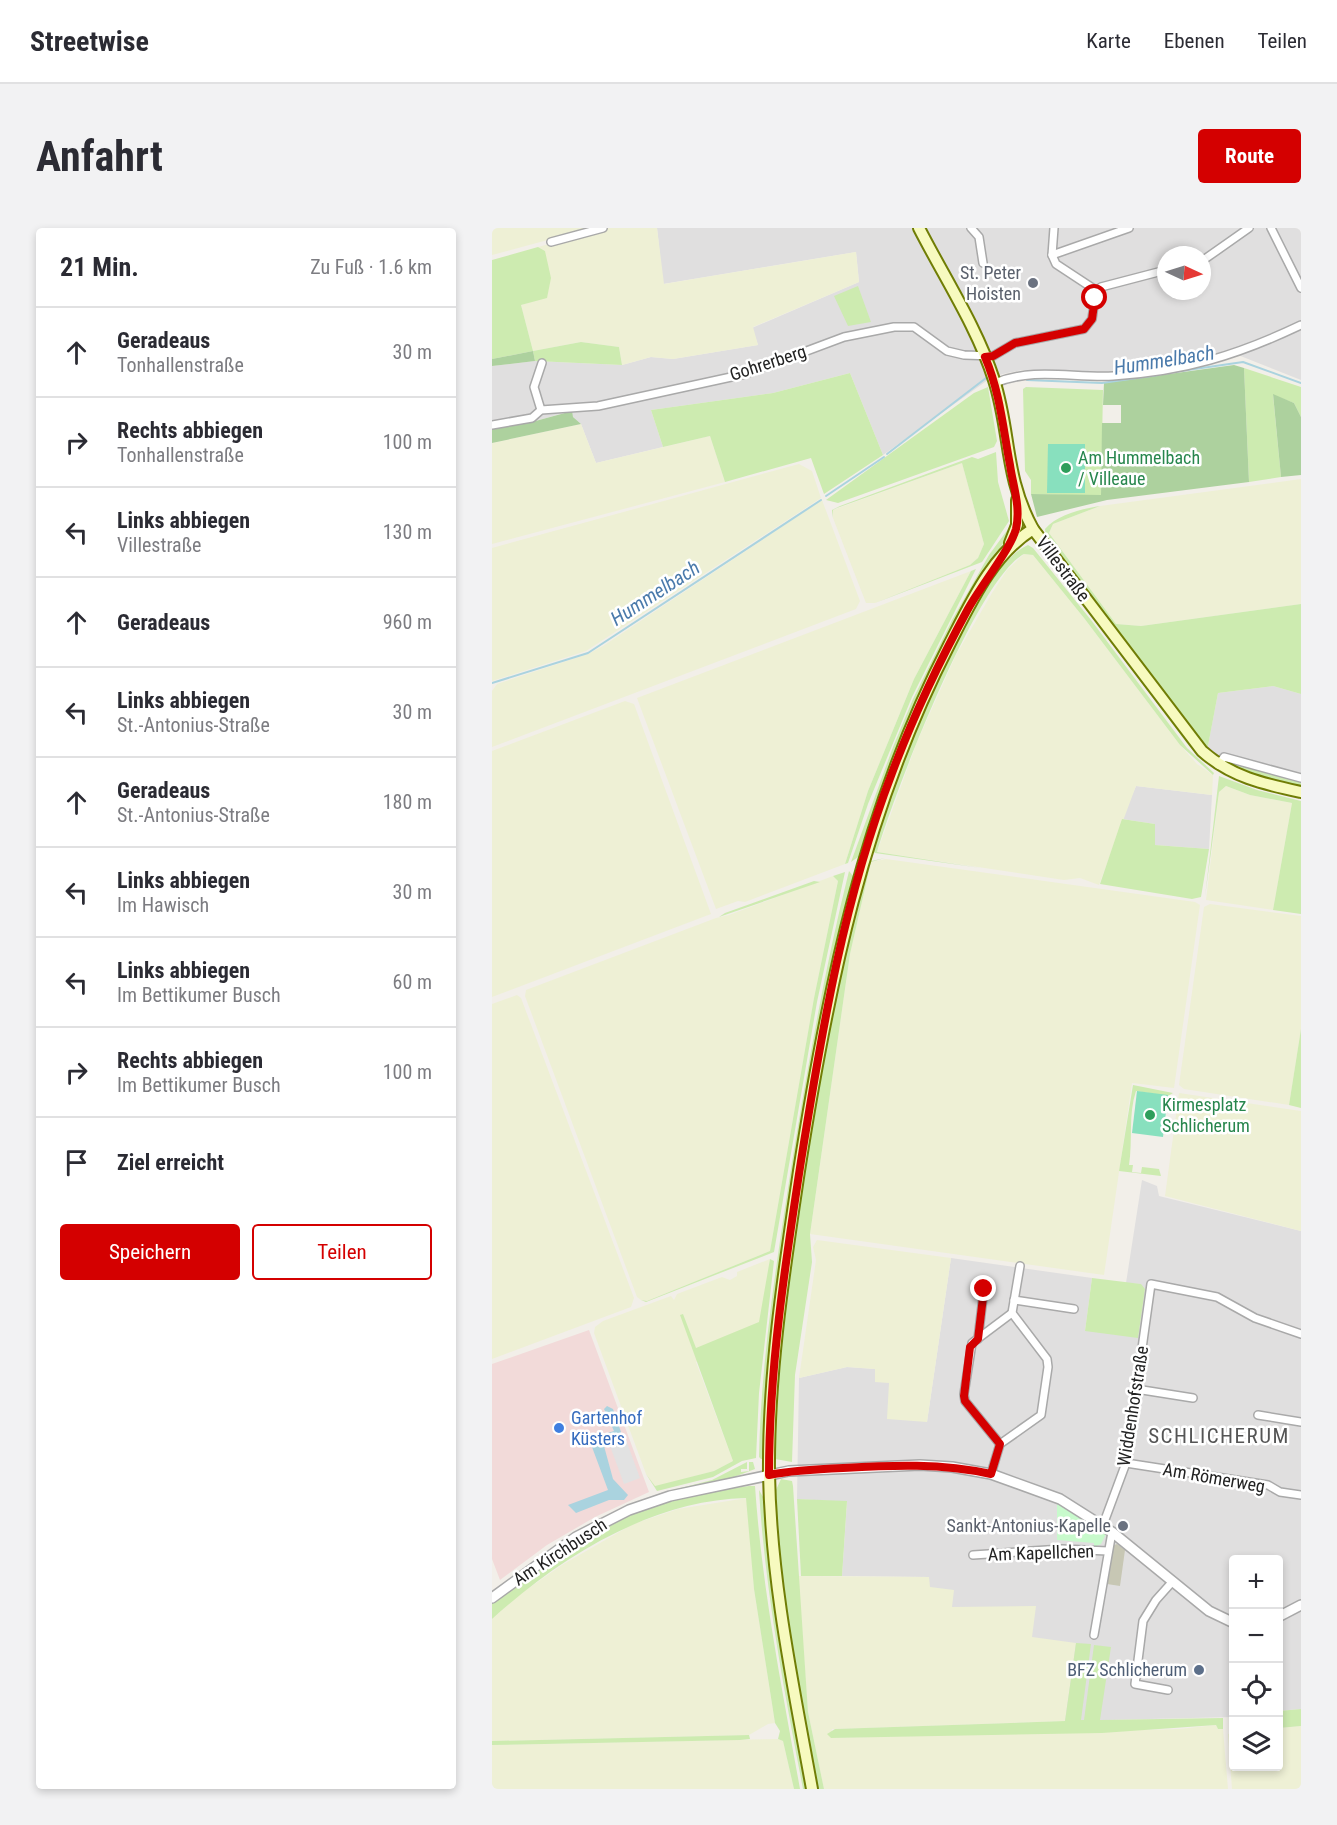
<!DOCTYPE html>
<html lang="de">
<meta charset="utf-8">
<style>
:root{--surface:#fff;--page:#f2f2f3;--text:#2b2b33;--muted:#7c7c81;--line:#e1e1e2;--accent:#d40000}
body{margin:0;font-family:"Roboto Condensed",sans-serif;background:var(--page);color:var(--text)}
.controls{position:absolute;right:18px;bottom:18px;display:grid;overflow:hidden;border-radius:6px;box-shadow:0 3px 9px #0003}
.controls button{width:54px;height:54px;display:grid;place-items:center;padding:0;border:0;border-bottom:2px solid var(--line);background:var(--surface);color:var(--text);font:30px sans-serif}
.compass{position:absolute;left:665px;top:18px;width:54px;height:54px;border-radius:50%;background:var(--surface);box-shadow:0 3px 9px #0003;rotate:94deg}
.stop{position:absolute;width:18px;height:18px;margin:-14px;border:4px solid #d40000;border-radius:50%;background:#fff}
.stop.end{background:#d40000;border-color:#fff;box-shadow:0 2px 6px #0008}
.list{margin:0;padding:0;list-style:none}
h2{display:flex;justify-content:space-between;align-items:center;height:78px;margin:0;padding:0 24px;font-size:26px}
h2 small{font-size:20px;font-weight:400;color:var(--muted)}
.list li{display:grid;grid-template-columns:39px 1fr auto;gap:18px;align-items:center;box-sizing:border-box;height:90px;padding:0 24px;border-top:2px solid var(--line)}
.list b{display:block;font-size:22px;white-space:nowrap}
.list p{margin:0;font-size:20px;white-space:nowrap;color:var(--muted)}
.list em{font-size:20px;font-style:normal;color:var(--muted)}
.actions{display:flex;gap:12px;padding:18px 24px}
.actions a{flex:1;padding:14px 0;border:2px solid var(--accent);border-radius:6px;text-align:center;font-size:21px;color:var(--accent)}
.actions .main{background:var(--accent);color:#fff}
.icon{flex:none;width:33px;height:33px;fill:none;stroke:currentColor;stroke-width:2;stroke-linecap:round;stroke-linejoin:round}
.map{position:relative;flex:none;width:809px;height:1561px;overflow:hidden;border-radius:6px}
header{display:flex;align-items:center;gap:36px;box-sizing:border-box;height:84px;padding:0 30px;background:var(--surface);border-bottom:2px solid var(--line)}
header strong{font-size:28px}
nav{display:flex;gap:33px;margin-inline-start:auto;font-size:21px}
.intro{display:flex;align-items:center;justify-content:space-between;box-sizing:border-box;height:144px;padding:0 36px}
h1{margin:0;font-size:42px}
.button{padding:15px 27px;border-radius:6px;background:var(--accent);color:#fff;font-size:21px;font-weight:700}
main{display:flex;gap:36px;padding:0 36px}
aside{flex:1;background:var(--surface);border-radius:6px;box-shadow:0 3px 9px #0003}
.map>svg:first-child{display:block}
.residential{fill:#e0dfdf;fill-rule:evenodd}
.commercial{fill:#f2dad9}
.construction{fill:#c7c7b4}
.farmland{fill:#eef0d5}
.grass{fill:#cdebb0}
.forest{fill:#add19e}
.park{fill:#c8facc}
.pitch{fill:#88e0be}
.parking{fill:#e2e2e2}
.water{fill:#aad3df}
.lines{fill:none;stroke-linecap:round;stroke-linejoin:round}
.stream{stroke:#aad3df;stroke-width:2}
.minor-casing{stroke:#a9a9a9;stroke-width:10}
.tertiary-casing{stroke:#a9a9a9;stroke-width:12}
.secondary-casing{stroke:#707d05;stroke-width:14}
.minor{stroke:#fff;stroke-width:7}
.tertiary{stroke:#fff;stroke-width:9}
.secondary{stroke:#f7fabf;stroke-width:10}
.route{stroke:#d40000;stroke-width:8}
.worship-dot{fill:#6b7280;stroke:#fff;stroke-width:2}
.leisure-dot{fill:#2e9e5b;stroke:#fff;stroke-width:2}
.shop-dot{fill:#3f7fe0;stroke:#fff;stroke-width:2}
.service-dot{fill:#5c6f8a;stroke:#fff;stroke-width:2}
.labels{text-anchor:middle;stroke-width:5;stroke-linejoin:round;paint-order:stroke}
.worship-label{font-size:18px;fill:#5b616d;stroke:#fff;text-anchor:end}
.street-label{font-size:18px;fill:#222;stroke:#fff}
.leisure-label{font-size:18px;fill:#27864d;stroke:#fff;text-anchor:start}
.shop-label{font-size:18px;fill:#366cbe;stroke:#fff;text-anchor:start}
.service-label{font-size:18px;fill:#4e5e75;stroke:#fff;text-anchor:end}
.water-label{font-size:20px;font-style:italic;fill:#4a7aab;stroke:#fff}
.quarter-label{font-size:21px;letter-spacing:1.5px;fill:#555;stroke:#fff}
</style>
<header>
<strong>Streetwise</strong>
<nav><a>Karte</a><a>Ebenen</a><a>Teilen</a></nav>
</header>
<div class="intro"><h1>Anfahrt</h1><a class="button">Route</a></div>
<main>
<aside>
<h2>21 Min.<small>Zu Fuß · 1.6 km</small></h2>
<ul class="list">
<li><svg class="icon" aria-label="ahead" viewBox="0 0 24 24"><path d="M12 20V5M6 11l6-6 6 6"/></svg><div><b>Geradeaus</b><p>Tonhallenstraße</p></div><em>30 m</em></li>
<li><svg class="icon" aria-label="right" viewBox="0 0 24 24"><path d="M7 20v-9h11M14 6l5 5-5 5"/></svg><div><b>Rechts abbiegen</b><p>Tonhallenstraße</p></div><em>100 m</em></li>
<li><svg class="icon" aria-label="left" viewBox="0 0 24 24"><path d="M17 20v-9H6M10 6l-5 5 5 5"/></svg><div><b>Links abbiegen</b><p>Villestraße</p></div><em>130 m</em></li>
<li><svg class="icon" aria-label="ahead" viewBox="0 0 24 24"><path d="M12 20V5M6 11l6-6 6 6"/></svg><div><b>Geradeaus</b></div><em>960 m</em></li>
<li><svg class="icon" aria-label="left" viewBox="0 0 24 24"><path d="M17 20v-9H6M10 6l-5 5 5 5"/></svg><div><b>Links abbiegen</b><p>St.-Antonius-Straße</p></div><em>30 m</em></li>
<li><svg class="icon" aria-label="ahead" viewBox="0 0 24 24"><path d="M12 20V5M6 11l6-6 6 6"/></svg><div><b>Geradeaus</b><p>St.-Antonius-Straße</p></div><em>180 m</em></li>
<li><svg class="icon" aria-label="left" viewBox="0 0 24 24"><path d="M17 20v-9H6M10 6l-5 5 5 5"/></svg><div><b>Links abbiegen</b><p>Im Hawisch</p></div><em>30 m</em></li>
<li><svg class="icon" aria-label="left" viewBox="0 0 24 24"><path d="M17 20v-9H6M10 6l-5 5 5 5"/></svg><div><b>Links abbiegen</b><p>Im Bettikumer Busch</p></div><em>60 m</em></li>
<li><svg class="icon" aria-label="right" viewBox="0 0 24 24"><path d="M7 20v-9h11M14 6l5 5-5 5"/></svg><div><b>Rechts abbiegen</b><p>Im Bettikumer Busch</p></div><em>100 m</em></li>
<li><svg class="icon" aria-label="arrive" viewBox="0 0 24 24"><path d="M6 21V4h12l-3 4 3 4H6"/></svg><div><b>Ziel erreicht</b></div></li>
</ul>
<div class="actions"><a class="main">Speichern</a><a>Teilen</a></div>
</aside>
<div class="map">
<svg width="809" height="1561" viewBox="0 0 809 1561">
<rect width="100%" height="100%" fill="#f2efe9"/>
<g class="residential">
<path d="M165,0H809V152L741,125L725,131L641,143L612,145L531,142L515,145L500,149L391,227L358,145L281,165L159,182L171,219L104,235L89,196L81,189L79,183L40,194L0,200V138L43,133L130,137L159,129L181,131L266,117L260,100L367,54L364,24L171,56ZM674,27H710V63H674Z"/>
<polygon points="781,458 809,466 809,547 730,526 724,530 715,522 726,465"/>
<polygon points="644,558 720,567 717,621 663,617 663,596 630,591"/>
<polygon points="650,952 665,958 667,968 809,1003 809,1481 787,1483 786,1332 742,1332 741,1489 573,1493 540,1409 459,1379 437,1359 437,1349 350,1348 355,1274 305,1271 307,1150 355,1139 384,1141 435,1194 459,1030 600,1050 593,1103 648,1056 634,1055"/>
</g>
<polygon class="commercial" points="97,1102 157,1264 103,1289 55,1317 8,1352 0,1331 0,1136"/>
<polygon class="construction" points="625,1316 633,1322 628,1358 615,1356 622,1317"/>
<g class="farmland">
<polygon points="0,0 100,0 0,27"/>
<polygon points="117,0 165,0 172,56 364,24 367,54 261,99 266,117 181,131 159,129 130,137 127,119 89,114 41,123 29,77 55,69 53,23 46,19"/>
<polygon points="89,196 104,235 218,208 233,254 0,316 0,215"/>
<polygon points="470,235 492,316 486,330 478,337 383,375 374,375 341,290 341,282"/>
<polygon points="307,236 320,243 329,270 94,423 0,453 0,320"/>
<polygon points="809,251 809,376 649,398 623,396 557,305 561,296 608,278"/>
<polygon points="330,272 368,373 364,381 0,519 0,463 5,456 96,426 111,418"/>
<polygon points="532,326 541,327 592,390 688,517 705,536 721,547 720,567 644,558 607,657 588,650 572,652 385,624 425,514 464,427 500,365 515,342"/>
<polygon points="479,343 422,451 376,563 353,636 253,674 246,673 224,681 145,470"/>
<polygon points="133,473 142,476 219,686 0,769 0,523"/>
<polygon points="734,558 758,567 800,575 781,682 714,672 727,564"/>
<polygon points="394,631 703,674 708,677 682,860 640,855 612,1047 318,1006 358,726 379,634"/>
<polygon points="341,648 346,653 322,770 278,1023 155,1073 149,1072 145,1069 33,768 34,762 224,690 237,687"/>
<polygon points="718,676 809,688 809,801 797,877 692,861 687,857 712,679"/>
<polygon points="25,767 29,770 142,1070 139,1079 0,1131 0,776"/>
<polygon points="687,865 809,883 809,1003 673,968"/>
<polygon points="325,1012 459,1030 435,1194 395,1191 397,1155 383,1154 383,1141 355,1139 307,1150 324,1032 321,1019"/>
<polygon points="278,1031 268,1109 204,1134 241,1233 222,1243 163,1259 154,1246 102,1105 103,1099 111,1093 179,1068 182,1072 185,1066 230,1049 238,1052 245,1048 245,1044"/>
<polygon points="255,1270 262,1361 283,1495 276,1496 257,1507 0,1513 0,1391 24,1369 70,1337 141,1296 186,1281"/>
<polygon points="306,1348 437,1349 438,1359 462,1362 460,1379 544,1378 540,1409 584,1415 573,1493 343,1501 340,1501 339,1510 687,1501 724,1497 726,1501 731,1501 736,1561 332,1561 316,1484"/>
<polygon points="809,1498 809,1561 740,1561 736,1506 741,1505 742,1538 786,1538 787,1500"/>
<polygon points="286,1511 291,1513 302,1561 0,1561 0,1517"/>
</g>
<g class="grass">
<polygon points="46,19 53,23 59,50 55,70 29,77 41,123 89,114 127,119 130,137 43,133 41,123 0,131 0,32"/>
<polygon points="366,58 379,94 356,98 342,68"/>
<polygon points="752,140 809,159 809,189 802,175 781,167 789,249 757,254"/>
<polygon points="358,145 391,227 332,266 319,230 233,254 218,208 171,219 159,182 281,165"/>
<polygon points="496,159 505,213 502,219 346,275 334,272 482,165"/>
<polygon points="534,159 611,162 609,268 539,266 539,252 533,243 531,161"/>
<polygon points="504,224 506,254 517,293 490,334 383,375 478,337 486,330 492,316 470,235 345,280 341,282 341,290 340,282 348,278 480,229 486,231"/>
<path d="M608,278L561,296L557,305L624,396L649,398L809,376V466L781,458L726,465L715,523L554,310L553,301C566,286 590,281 608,278Z"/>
<path d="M519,297V305C446,399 403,517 366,629L359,634L401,519L421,471L460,392L497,327Z"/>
<path d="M536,317L541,320L599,392L695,520L722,545L721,547L688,517L592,390L541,327L532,326C485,350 401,568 385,624L489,640L383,625L379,621C401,558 477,343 536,317Z"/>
<polygon points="484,341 420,469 376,576 356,635 353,636 376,563 422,451 479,343"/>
<polygon points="628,426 700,519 722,541 697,518"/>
<polygon points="735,532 809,552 809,561 764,550 731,536"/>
<polygon points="727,548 765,562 809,573 809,686 781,682 800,575 758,567 734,558 727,564 713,669"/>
<polygon points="630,591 663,596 663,617 717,621 709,669 700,671 608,656"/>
<path d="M393,630L379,634L358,726L318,1006L320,1034L303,1147L300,1234L283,1231C289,1030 326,829 375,634Z"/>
<path d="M357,643L361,648L328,793L278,1135L271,1231H269L267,1229C269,1130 285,1032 300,934C316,837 333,739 357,643Z"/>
<polygon points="353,644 325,774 282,1024 154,1074 149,1072 155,1073 278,1023 322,770 346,653 341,648"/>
<polygon points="322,653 328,654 227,689 233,685"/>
<polygon points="809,801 809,880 797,877"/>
<path d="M641,857L681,865L676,868L644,863C636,887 641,912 637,937H641L640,944L649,945L650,939L667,941L669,948L627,943Z"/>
<polygon points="278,1031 282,1033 267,1165 264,1230 250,1233 221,1249 165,1263 154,1246 163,1258 222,1243 241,1233 188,1087 191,1086 204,1120 267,1094"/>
<polygon points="600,1050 649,1056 653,1061 646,1110 593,1103"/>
<polygon points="255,1234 255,1241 249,1241 249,1244 257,1243 257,1234 261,1234 263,1241 229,1254 169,1265 220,1252"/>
<polygon points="289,1251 300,1253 301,1258 316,1484 332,1561 325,1561 299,1426 288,1350 284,1262"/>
<path d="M257,1258H263C270,1361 290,1460 308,1561H302L291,1513L286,1511L288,1503L283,1495L262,1361L254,1270C160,1272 68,1329 0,1391V1375C47,1336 99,1299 157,1278C189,1267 223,1263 257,1258Z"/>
<path d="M267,1262L271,1269C277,1368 297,1464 316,1561H311C292,1462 273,1363 267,1262Z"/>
<polygon points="305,1271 355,1273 350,1348 309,1348"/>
<polygon points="584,1415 599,1416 589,1492 592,1492 602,1417 619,1419 608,1492 731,1490 731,1501 726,1501 724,1497 610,1505 339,1510 335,1506 343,1501 573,1493"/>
<polygon points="809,1481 809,1498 787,1500 787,1483"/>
<polygon points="257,1507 258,1511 248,1512 0,1517 0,1513"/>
</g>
<g class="forest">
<polygon points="41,123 43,133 0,138 0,131"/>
<polygon points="742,137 752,140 757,254 615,272 545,289 539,266 609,267 610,195 629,195 629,177 611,177 612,155"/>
<polygon points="781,166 802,175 809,189 809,247 789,249"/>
<polygon points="80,183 81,189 89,196 0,215 0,200 40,194"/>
</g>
<polygon class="park" points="565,1276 614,1306 609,1316 602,1319 602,1315 565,1312"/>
<g class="pitch">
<polygon points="556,216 593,216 593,265 555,265"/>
<polygon points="645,863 676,867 671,909 640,905"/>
</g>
<polygon class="parking" points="134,1212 148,1250 132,1256 118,1218"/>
<polygon class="water" points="115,1178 121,1181 129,1204 127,1209 119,1210 112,1218 121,1251 136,1267 132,1272 117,1272 84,1285 76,1277 116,1262 97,1211 122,1203 112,1181"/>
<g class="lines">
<g class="stream">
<polyline points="675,145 751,134 809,155"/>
<polyline points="535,152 610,155 666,147"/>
<polyline points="395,226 494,150"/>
<polyline points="334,268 392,229"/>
<polyline points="0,455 96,425 329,272"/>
</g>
<g class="minor-casing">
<g id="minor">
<polyline points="479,0 487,9 491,35"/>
<polyline points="562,0 560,27 564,36 605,63"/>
<polyline points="779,0 809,60"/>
<polyline points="59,14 111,0"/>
<polyline points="560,27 637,0"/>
<polyline points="710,33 757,0"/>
<path d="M503,155C542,139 580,150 621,148C691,144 746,127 809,97"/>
<polyline points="49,182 42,159 50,135"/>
<polyline points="0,197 40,190 49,182 106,178 253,146 352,109 402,99 422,99 455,123 472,127 501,128 523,115 592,101 600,91 603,70 609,59 674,42"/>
<polyline points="726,537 732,529 809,550"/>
<polyline points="522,1072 582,1081"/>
<polyline points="486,1111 492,1061"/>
<polyline points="644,1161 701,1170"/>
<polyline points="766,1187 809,1194"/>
<polyline points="508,1216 473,1173 472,1166 480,1115 520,1085"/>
<polyline points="634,1235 776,1257 788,1264 809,1267"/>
<polyline points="499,1246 508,1216 549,1187 556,1139 555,1131 520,1085 528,1038"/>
<polyline points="611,1297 634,1235 659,1056 725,1069 763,1090 809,1106"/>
<polyline points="481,1327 570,1321 616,1323"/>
<polyline points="602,1407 620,1304"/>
<polyline points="676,1462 643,1456 651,1393 664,1372 681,1353"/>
</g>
</g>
<g class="tertiary-casing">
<g id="tertiary">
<polyline points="0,1370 84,1309 137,1282 178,1268 297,1243 428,1237 460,1239 499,1246 568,1271 620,1304 717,1383 742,1395"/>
<polyline points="786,1389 809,1377"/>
</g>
</g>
<g class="secondary-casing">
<g id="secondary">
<path d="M427,0C452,49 485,99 502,152C519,205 512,248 541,301L710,523C739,549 772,556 809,564"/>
<polyline points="518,315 525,297 525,272"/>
<path d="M320,1561C301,1456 279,1354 277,1246C276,1145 292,1043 307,943C336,759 371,585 457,417C479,374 500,327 541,301"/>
</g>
</g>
<use href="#minor" class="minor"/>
<use href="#tertiary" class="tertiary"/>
<use href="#secondary" class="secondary"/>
</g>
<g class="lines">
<path class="route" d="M492,1061L486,1111L478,1119L472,1168L473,1173L508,1216L499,1246C449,1235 401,1237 351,1240C326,1241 302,1242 277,1247C277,1141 293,1037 309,933C330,801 352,670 400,545C421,489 447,434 476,381C488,359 518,322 524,301C529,279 521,258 518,237C511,200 508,164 493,129L501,128L523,115L592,101L600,91L603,70"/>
</g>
<g class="worship-dot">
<circle cx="541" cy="55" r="6"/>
<circle cx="631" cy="1298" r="6"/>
</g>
<g class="leisure-dot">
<circle cx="574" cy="240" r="6"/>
<circle cx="658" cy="887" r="6"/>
</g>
<circle class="shop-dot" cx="67" cy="1200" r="6"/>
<circle class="service-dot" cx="707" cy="1442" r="6"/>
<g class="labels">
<g class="worship-label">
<text x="529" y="51">St. Peter<tspan x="529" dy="21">Hoisten</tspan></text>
<text x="619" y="1304">Sankt-Antonius-Kapelle</text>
</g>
<g class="street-label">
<text transform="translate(276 135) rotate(-18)" y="6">Gohrerberg</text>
<text transform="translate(571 341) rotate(53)" y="6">Villestraße</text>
<text transform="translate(641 1178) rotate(-81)" y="6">Widdenhofstraße</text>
<text transform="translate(722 1250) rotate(10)" y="6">Am Römerweg</text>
<text transform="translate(68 1324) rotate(-33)" y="6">Am Kirchbusch</text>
<text transform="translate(549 1325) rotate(-2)" y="6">Am Kapellchen</text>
</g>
<g class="leisure-label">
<text x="586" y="236">Am Hummelbach<tspan x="586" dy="21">/ Villeaue</tspan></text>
<text x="670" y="883">Kirmesplatz<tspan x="670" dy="21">Schlicherum</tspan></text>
</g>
<g class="shop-label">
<text x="79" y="1196">Gartenhof<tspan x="79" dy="21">Küsters</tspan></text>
</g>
<g class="service-label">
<text x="695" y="1448">BFZ Schlicherum</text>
</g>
<g class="water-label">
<text transform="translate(672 132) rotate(-9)" y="7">Hummelbach</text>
<text transform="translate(163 365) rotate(-33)" y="7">Hummelbach</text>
</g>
<g class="quarter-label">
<text x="727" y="1215">SCHLICHERUM</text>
</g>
</g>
</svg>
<div class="controls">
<button>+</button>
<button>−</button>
<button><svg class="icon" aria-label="locate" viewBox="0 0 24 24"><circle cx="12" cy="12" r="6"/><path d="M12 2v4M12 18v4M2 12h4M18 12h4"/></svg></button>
<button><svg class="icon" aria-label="layers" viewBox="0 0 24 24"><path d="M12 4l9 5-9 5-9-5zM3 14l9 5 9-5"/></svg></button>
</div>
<svg class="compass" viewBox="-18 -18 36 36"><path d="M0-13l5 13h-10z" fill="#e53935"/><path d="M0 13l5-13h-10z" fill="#7c7c81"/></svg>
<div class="stop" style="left:603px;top:70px"></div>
<div class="stop end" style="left:492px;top:1061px"></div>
</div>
</main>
